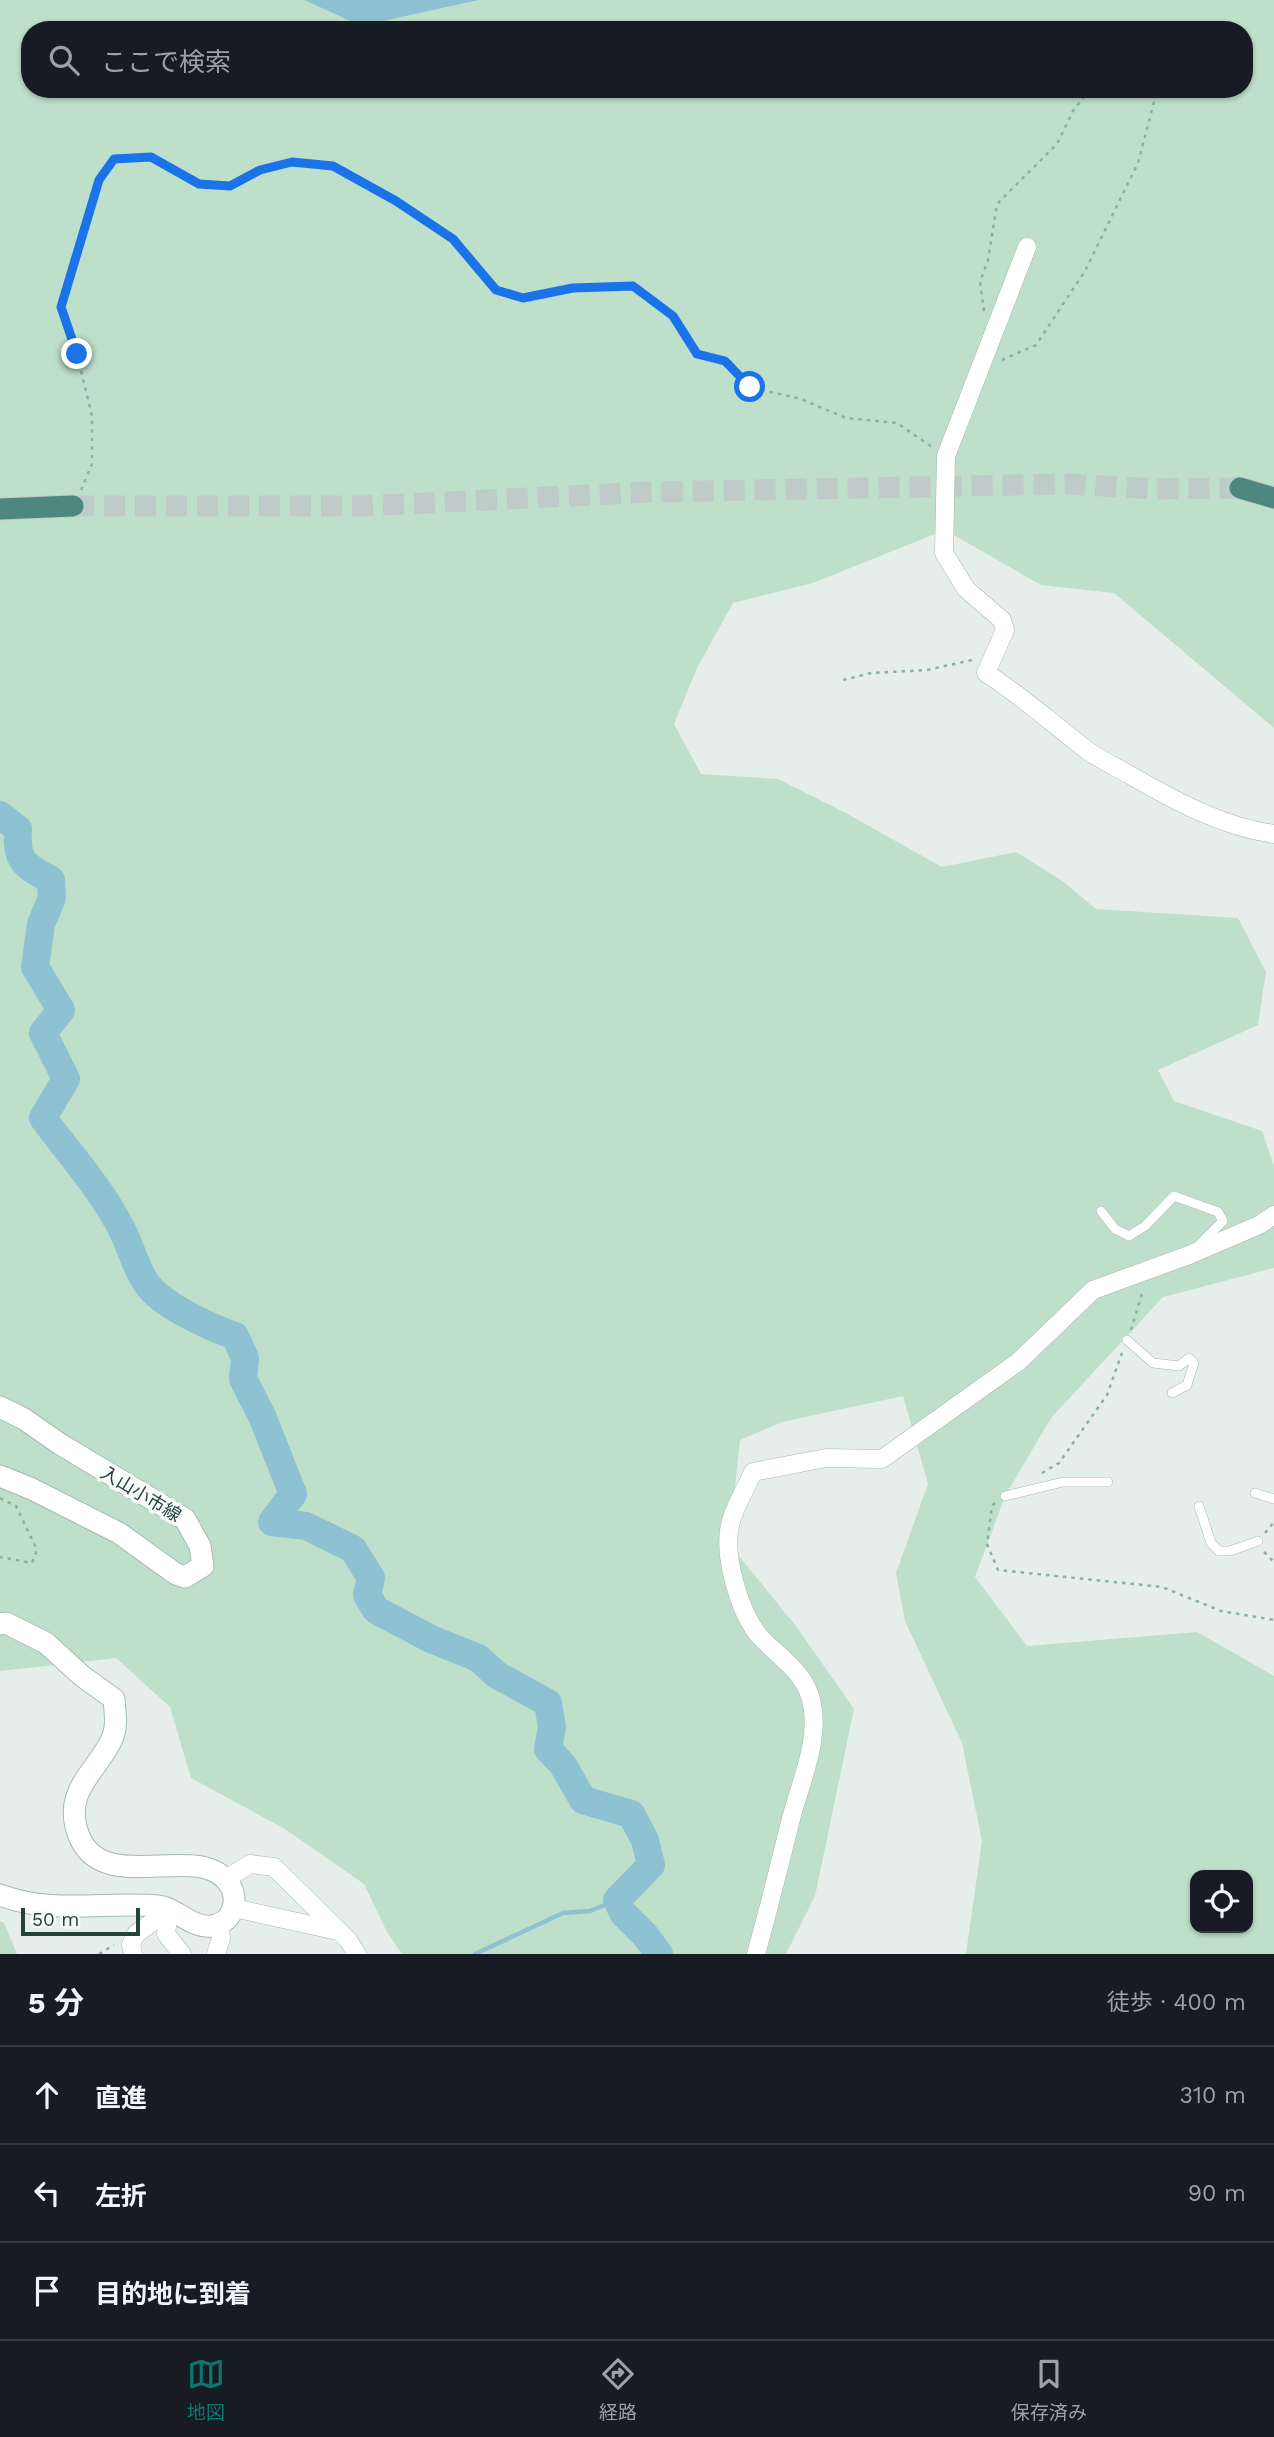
<!DOCTYPE html>
<html lang="ja">
<meta charset="utf-8">
<style>
:root{--surface:#171b24;--page:#242831;--text:#f1f3f6;--muted:#9ea1a6;--line:#363941;--accent:#0f766e}
body{margin:0;font-family:"Work Sans","Noto Sans JP",sans-serif;background:var(--page);color:var(--text)}
.controls{position:absolute;right:21px;bottom:21px;display:grid;overflow:hidden;border-radius:14px;box-shadow:0 2px 5px #0004}
.controls button{width:63px;height:63px;display:grid;place-items:center;padding:0;border:0;border-bottom:2px solid var(--line);background:var(--surface);color:var(--text);font:35px sans-serif}
.scale{position:absolute;left:21px;bottom:18px;width:119px;box-sizing:border-box;padding-left:7px;border:4px solid #24413c;border-top:0;font-size:19px;line-height:24px;white-space:nowrap;color:#24413c;-webkit-text-stroke:5px #f6faf9;paint-order:stroke}
.stop{position:absolute;width:21px;height:21px;margin:-16px;border:5px solid #1a73e8;border-radius:50%;background:#fff}
.stop.end{background:#1a73e8;border-color:#fff;box-shadow:0 2px 7px #0008}
.list{margin:0;padding:0;list-style:none}
h2{display:flex;justify-content:space-between;align-items:center;height:91px;margin:0;padding:0 28px;font-size:30px}
h2 small{font-size:23px;font-weight:400;color:var(--muted)}
.list li{display:grid;grid-template-columns:46px 1fr auto;gap:21px;align-items:center;box-sizing:border-box;height:98px;padding:0 28px;border-top:2px solid var(--line)}
.list b{display:block;font-size:26px;white-space:nowrap}
.list em{font-size:23px;font-style:normal;color:var(--muted)}
.icon{flex:none;width:38px;height:38px;fill:none;stroke:currentColor;stroke-width:2;stroke-linecap:round;stroke-linejoin:round}
.map{position:relative;flex:none;width:1274px;height:1954px;overflow:hidden}
.search{position:absolute;background:var(--surface);box-shadow:0 2px 5px #0004;left:21px;right:21px;top:21px;height:77px;display:flex;align-items:center;gap:18px;box-sizing:border-box;padding:0 24px;border-radius:28px;color:var(--muted);font-size:26px}
.sheet{height:385px;background:var(--surface)}
nav{display:flex;justify-content:space-around;align-items:center;box-sizing:border-box;height:98px;border-top:2px solid var(--line);background:var(--surface);font-size:19px;color:var(--muted)}
nav a{display:grid;justify-items:center;gap:4px}
nav .on{color:var(--accent)}
.map>svg:first-child{display:block}
.green{fill:#bedfca;fill-rule:evenodd}
.water{fill:#8ec2d3}
.lines{fill:none;stroke-linecap:round;stroke-linejoin:round}
.stream{stroke:#8ec2d3;stroke-width:4.5}
.river{stroke:#8ec2d3;stroke-width:28}
.trunk-tunnel{stroke:#becbc8;stroke-width:21;stroke-dasharray:21 10;stroke-linecap:butt}
.service-casing{stroke:#a7b7b3;stroke-width:10}
.minor-casing{stroke:#a7b7b3;stroke-width:19}
.secondary-casing{stroke:#a3bab4;stroke-width:23}
.trunk-casing{stroke:#c2cac8;stroke-width:23}
.path{stroke:#86b2a8;stroke-width:2.5;stroke-dasharray:3.5 5;stroke-linecap:butt}
.service{stroke:#fff;stroke-width:9}
.minor{stroke:#fff;stroke-width:18}
.secondary{stroke:#fff;stroke-width:21}
.trunk{stroke:#4c8880;stroke-width:21}
.route{stroke:#1a73e8;stroke-width:9}
.labels{text-anchor:middle;stroke-width:7;stroke-linejoin:round;paint-order:stroke}
.street-label{font-size:18px;fill:#24413c;stroke:#f6faf9}
</style>
<div class="map">
<svg width="1274" height="1954" viewBox="0 0 1274 1954">
<rect width="100%" height="100%" fill="#e5eeeb"/>
<g class="green">
<path d="M0,0H304L361,26L479,0H1274V728L1114,593L1041,585L945,530L813,583L733,603L697,668L674,724L701,774L778,779L844,812L942,867L1016,852L1061,880L1096,909L1238,918L1266,972L1258,1025L1158,1070L1174,1101L1262,1131L1274,1166V1268L1163,1297L1051,1418L1005,1496L975,1577L1027,1646L1197,1632L1274,1676V1954H966L982,1841L962,1743L905,1621L896,1573L928,1484L903,1396L782,1422L740,1440L729,1544L796,1626L854,1709L815,1896L786,1954H402L387,1932L364,1884L285,1829L191,1778L170,1707L116,1658L0,1671ZM30,30H1244V89H30ZM1195,1875H1248V1928H1195Z"/>
<polygon points="0,1921 4,1923 17,1954 0,1954"/>
</g>
<polygon class="water" points="304,0 479,0 361,26"/>
<g class="lines">
<polyline class="stream" points="475,1954 563,1913 590,1911 617,1900"/>
<path class="river" d="M0,815L18,829C16,862 24,865 51,880L52,898L41,924L35,967L61,1010L43,1033L66,1079L43,1118C68,1152 97,1184 118,1222C131,1243 136,1276 155,1293C173,1310 212,1328 235,1336L245,1358L243,1379L262,1416L293,1494L272,1522L306,1526L353,1549L371,1578L367,1595L376,1610L431,1639L478,1658L497,1675L548,1703L552,1727L548,1749L563,1765L583,1800L631,1814L645,1840L651,1865L617,1900L623,1913L645,1935L659,1954"/>
<polyline class="trunk-tunnel" points="73,506 364,506 652,492 1069,484 1157,489 1240,488"/>
<g class="service-casing">
<g id="service">
<polyline points="1101,1211 1115,1229 1129,1236 1145,1226 1174,1196 1218,1212 1223,1221 1198,1246"/>
<polyline points="1127,1340 1153,1363 1179,1366 1189,1358 1194,1363 1187,1385 1172,1393"/>
<polyline points="1255,1493 1274,1499"/>
<polyline points="1005,1496 1063,1482 1108,1482"/>
<polyline points="1199,1506 1211,1543 1219,1551 1230,1551 1258,1541"/>
</g>
</g>
<g class="minor-casing">
<g id="minor">
<path d="M1027,247L946,456L944,553L966,589L1002,620L1005,630L986,673C1022,696 1054,725 1088,751C1101,760 1116,767 1130,775C1175,801 1223,827 1274,834"/>
<polyline points="226,1879 250,1864 274,1867 348,1940 357,1954"/>
<polyline points="234,1908 338,1931"/>
<polyline points="169,1910 166,1934 182,1954"/>
<polyline points="133,1954 131,1944 136,1934 169,1910"/>
<polyline points="216,1954 221,1938 219,1922"/>
<path d="M756,1954C769,1908 780,1862 792,1815C802,1778 822,1735 810,1696C803,1672 779,1656 763,1640C740,1617 723,1556 730,1525C734,1507 746,1489 753,1472L826,1458L882,1459L1018,1362L1093,1290L1189,1255L1259,1225L1274,1215"/>
</g>
</g>
<g class="secondary-casing">
<g id="secondary">
<polyline points="0,1407 24,1419 60,1444 185,1519 200,1546 203,1566 185,1577 176,1574 119,1533 32,1489 0,1476"/>
<path d="M0,1624L6,1623L46,1643L82,1676L114,1699C115,1713 118,1728 111,1741C94,1775 62,1792 79,1836C103,1896 195,1842 227,1881C240,1896 235,1923 212,1926C192,1929 177,1908 158,1906C103,1901 55,1915 0,1895"/>
</g>
</g>
<g class="trunk-casing">
<g id="trunk">
<polyline points="1240,488 1274,498"/>
<polyline points="0,509 73,506"/>
</g>
</g>
<g class="path">
<polyline points="984,311 980,282 988,260 997,204 1057,144 1073,111 1090,89"/>
<polyline points="1002,360 1036,345 1085,271 1138,163 1155,98 1153,89"/>
<polyline points="81,490 92,464 92,416 77,354 61,307 99,180 114,159 151,157 199,184 230,186 260,170 292,162 333,166 396,201 453,239 496,290 522,298 574,288 633,287 672,316 697,354 725,361 750,387 801,399 846,418 897,423 932,447"/>
<polyline points="843,680 871,673 927,670 972,660"/>
<polyline points="1131,1330 1143,1290"/>
<polyline points="1042,1473 1059,1463 1107,1395 1122,1353"/>
<polyline points="0,1498 16,1506 37,1550 32,1563 0,1557"/>
<polyline points="995,1503 992,1506 987,1544 998,1570 1162,1587 1221,1611 1274,1620"/>
<polyline points="1265,1533 1274,1522"/>
<polyline points="1264,1552 1274,1562"/>
<polyline points="99,1954 114,1945"/>
</g>
<use href="#service" class="service"/>
<use href="#minor" class="minor"/>
<use href="#secondary" class="secondary"/>
<use href="#trunk" class="trunk"/>
</g>
<g class="lines">
<polyline class="route" points="77,354 61,307 99,180 114,159 151,157 199,184 230,186 260,170 292,162 333,166 396,201 453,239 496,290 523,298 573,288 633,286 673,316 697,354 725,361 750,387"/>
</g>
<g class="labels">
<g class="street-label">
<text transform="translate(141 1494) rotate(31)" y="6">入山小市線</text>
</g>
</g>
</svg>
<div class="controls">
<button><svg class="icon" aria-label="locate" viewBox="0 0 24 24"><circle cx="12" cy="12" r="6"/><path d="M12 2v4M12 18v4M2 12h4M18 12h4"/></svg></button>
</div>
<div class="scale">50 m</div>
<div class="stop" style="left:750px;top:387px"></div>
<div class="stop end" style="left:77px;top:354px"></div>
<div class="search"><svg class="icon" aria-label="search" viewBox="0 0 24 24"><circle cx="10" cy="10" r="6"/><path d="M15 15l6 6"/></svg>ここで検索</div>
</div>
<section class="sheet">
<h2>5 分<small>徒歩 · 400 m</small></h2>
<ul class="list">
<li><svg class="icon" aria-label="ahead" viewBox="0 0 24 24"><path d="M12 20V5M6 11l6-6 6 6"/></svg><div><b>直進</b></div><em>310 m</em></li>
<li><svg class="icon" aria-label="left" viewBox="0 0 24 24"><path d="M17 20v-9H6M10 6l-5 5 5 5"/></svg><div><b>左折</b></div><em>90 m</em></li>
<li><svg class="icon" aria-label="arrive" viewBox="0 0 24 24"><path d="M6 21V4h12l-3 4 3 4H6"/></svg><div><b>目的地に到着</b></div></li>
</ul>
</section>
<nav>
<a class="on"><svg class="icon" aria-label="map" viewBox="0 0 24 24"><path d="M3 6l6-2 6 2 6-2v14l-6 2-6-2-6 2zM9 4v14M15 6v14"/></svg>地図</a>
<a><svg class="icon" aria-label="directions" viewBox="0 0 24 24"><path d="M12 3l9 9-9 9-9-9zM9 14v-3h6M13 9l2 2-2 2"/></svg>経路</a>
<a><svg class="icon" aria-label="saved" viewBox="0 0 24 24"><path d="M7 4h10v16l-5-4-5 4z"/></svg>保存済み</a>
</nav>
